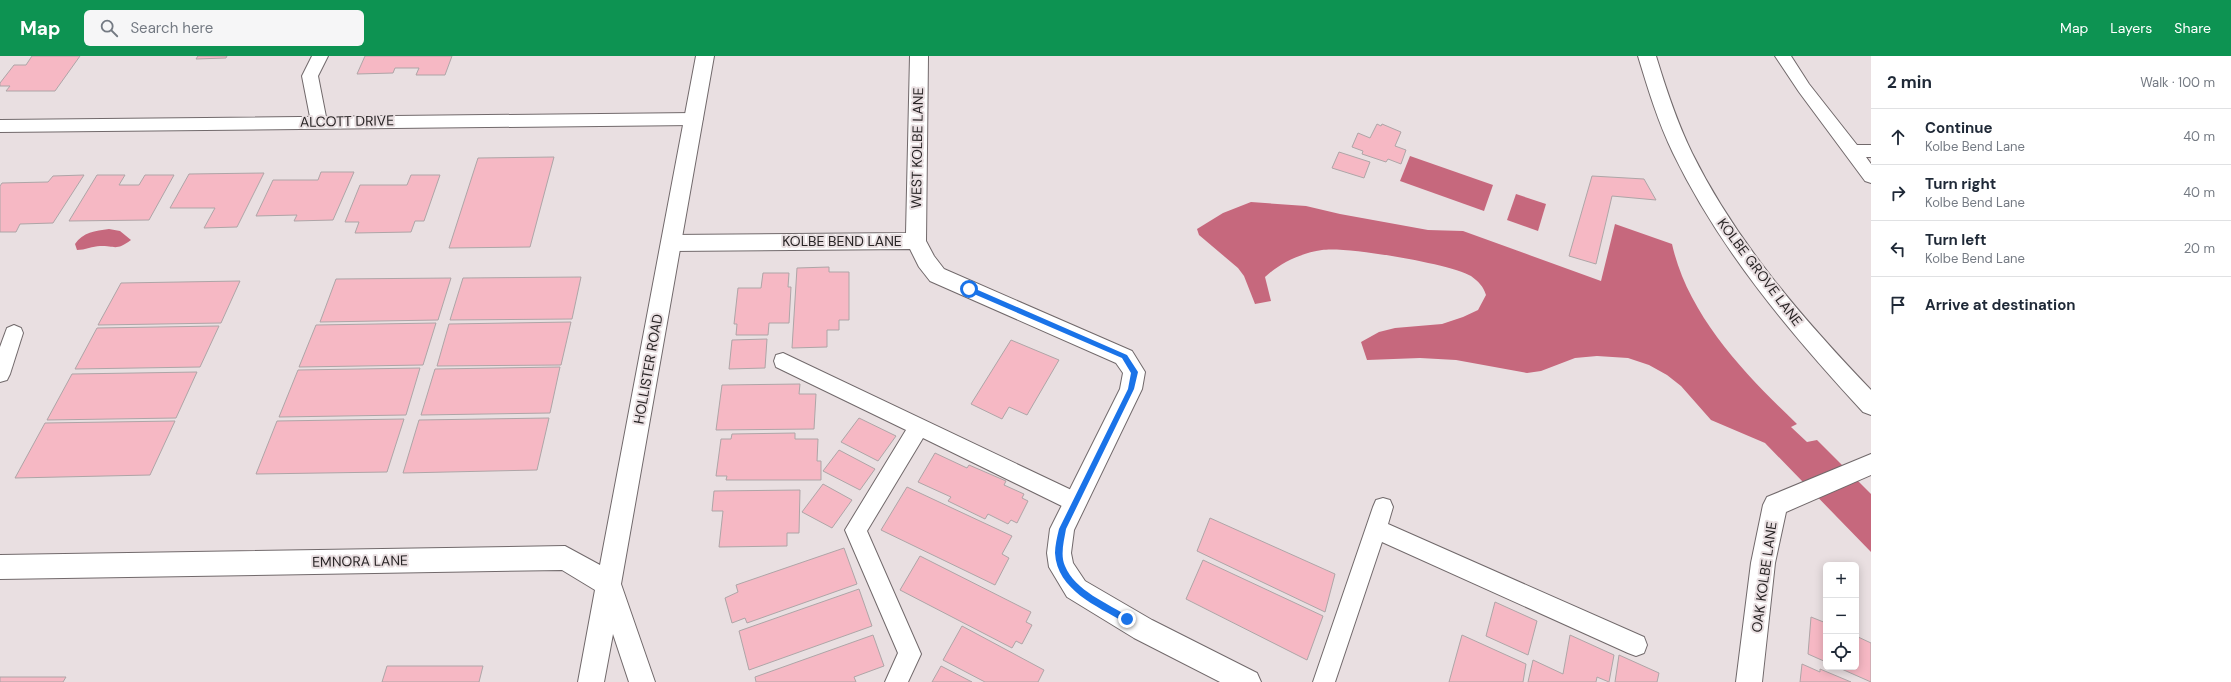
<!DOCTYPE html>
<meta charset="utf-8">
<style>
:root{--surface:#fff;--page:#f6f6f7;--text:#1f2937;--muted:#747a83;--line:#e0e1e3;--accent:#0d9352}
body{margin:0;font-family:"DM Sans",sans-serif;background:var(--page);color:var(--text)}
.controls{position:absolute;right:12px;bottom:12px;display:grid;overflow:hidden;border-radius:6px;box-shadow:0 2px 10px #0003}
.controls button{width:36px;height:36px;display:grid;place-items:center;padding:0;border:0;border-bottom:1px solid var(--line);background:var(--surface);color:var(--text);font:20px sans-serif}
.stop{position:absolute;width:12px;height:12px;margin:-9px;border:3px solid #1a73e8;border-radius:50%;background:#fff}
.stop.end{background:#1a73e8;border-color:#fff;box-shadow:0 1px 4px #0008}
.list{margin:0;padding:0;list-style:none}
h2{display:flex;justify-content:space-between;align-items:center;height:52px;margin:0;padding:0 16px;font-size:17px}
h2 small{font-size:13px;font-weight:400;color:var(--muted)}
.list li{display:grid;grid-template-columns:26px 1fr auto;gap:12px;align-items:center;box-sizing:border-box;height:56px;padding:0 16px;border-top:1px solid var(--line)}
.list b{display:block;font-size:15px;white-space:nowrap}
.list p{margin:0;font-size:13px;white-space:nowrap;color:var(--muted)}
.list em{font-size:13px;font-style:normal;color:var(--muted)}
.icon{flex:none;width:22px;height:22px;fill:none;stroke:currentColor;stroke-width:2;stroke-linecap:round;stroke-linejoin:round}
.map{position:relative;flex:none;width:1871px;height:626px;overflow:hidden}
header{display:flex;align-items:center;gap:24px;box-sizing:border-box;height:56px;padding:0 20px;background:var(--accent);color:#fff}
header strong{font-size:19px}
nav{display:flex;gap:22px;margin-inline-start:auto;font-size:14px}
.search{width:280px;height:36px;background:var(--page);display:flex;align-items:center;gap:10px;box-sizing:border-box;padding:0 14px;border-radius:6px;color:var(--muted);font-size:15px}
main{display:flex}
aside{flex:1;background:var(--surface)}
.map>svg:first-child{display:block}
.water{fill:#c6687d}
.building{fill:#f6b8c4;stroke:#aea5a7}
.lines{fill:none;stroke-linecap:round;stroke-linejoin:round}
.service-casing{stroke:#71696b;stroke-width:2}
.minor-casing{stroke:#71696b;stroke-width:2}
.tertiary-casing{stroke:#71696b;stroke-width:2}
.service{fill:#fff;fill-rule:evenodd}
.minor{fill:#fff;fill-rule:evenodd}
.tertiary{fill:#fff;fill-rule:evenodd}
.route{fill:#1a73e8}
.labels{text-anchor:middle;stroke-width:4;stroke-linejoin:round;paint-order:stroke}
.street-label{font-size:14px;fill:#282425;stroke:#e9dfe1}
</style>
<header>
<strong>Map</strong>
<div class="search"><svg class="icon" aria-label="search" viewBox="0 0 24 24"><circle cx="10" cy="10" r="6"/><path d="M15 15l6 6"/></svg>Search here</div>
<nav><a>Map</a><a>Layers</a><a>Share</a></nav>
</header>
<main>
<div class="map">
<svg width="1871" height="626" viewBox="0 0 1871 626">
<rect width="100%" height="100%" fill="#e9dfe1"/>
<g class="water">
<polygon points="1410,100 1493,129 1484,155 1400,125"/>
<polygon points="1516,138 1546,148 1538,175 1507,164"/>
<path d="M1251,146L1306,150L1340,158L1428,174L1463,175L1601,225L1615,168L1672,188C1688,260 1746,319 1797,368L1791,371L1807,386L1817,384L1871,438V496L1765,387L1711,364L1681,330L1667,319L1649,309L1628,302L1597,300L1575,302L1541,315L1527,317L1456,304L1420,302L1367,304L1361,286L1379,276L1395,272L1442,268L1463,261L1478,254L1486,239C1483,230 1479,226 1471,220C1451,208 1346,190 1322,194C1301,197 1280,207 1265,221L1271,245L1255,248L1244,220L1238,212L1199,179L1197,173L1223,157Z"/>
<path d="M109,173L120,175L131,184C116,195 116,190 100,190C93,190 85,194 77,194L75,188C83,176 95,175 109,173Z"/>
</g>
<g class="building">
<polygon points="32,0 80,0 55,35 6,35 10,30 0,30 0,27 14,9 26,9"/>
<polygon points="198,0 227,0 226,2 196,3"/>
<polygon points="365,0 452,0 445,19 416,19 419,12 395,12 393,17 357,18"/>
<polygon points="1377,68 1381,70 1382,68 1401,76 1395,90 1406,94 1401,108 1388,103 1386,106 1362,98 1363,95 1352,91 1358,77 1370,82"/>
<polygon points="1339,96 1370,106 1364,122 1332,112"/>
<polygon points="554,101 530,191 449,192 478,102"/>
<polygon points="321,116 354,116 333,164 294,165 297,159 256,160 273,124 318,124"/>
<polygon points="264,117 237,171 204,172 215,152 170,152 189,118"/>
<polygon points="84,119 53,167 20,168 16,176 0,176 0,130 2,127 48,126 53,120"/>
<polygon points="97,119 125,119 119,129 139,129 145,119 174,119 149,164 69,165"/>
<polygon points="411,119 440,119 424,165 415,165 411,176 355,177 359,166 345,166 360,129 407,129"/>
<polygon points="1592,120 1644,123 1656,144 1612,140 1596,208 1569,200"/>
<polygon points="829,211 829,216 849,216 849,264 839,264 839,274 827,274 827,291 792,292 797,212"/>
<polygon points="763,217 789,217 788,231 791,231 789,267 769,267 768,279 736,279 737,268 734,268 738,232 761,232"/>
<polygon points="581,221 572,263 450,264 463,222"/>
<polygon points="451,222 438,264 320,266 336,223"/>
<polygon points="240,225 221,267 98,269 121,227"/>
<polygon points="571,266 561,309 437,310 449,268"/>
<polygon points="436,267 423,309 299,311 316,269"/>
<polygon points="219,270 200,311 75,313 97,272"/>
<polygon points="767,283 765,312 729,313 732,284"/>
<polygon points="1011,284 1059,304 1027,359 1009,351 1002,363 971,348"/>
<polygon points="560,311 550,357 421,359 435,313"/>
<polygon points="420,312 406,359 279,361 298,314"/>
<polygon points="197,316 176,362 47,364 72,318"/>
<polygon points="800,328 799,338 816,338 814,373 716,374 722,329"/>
<polygon points="549,362 537,414 403,417 419,364"/>
<polygon points="859,362 896,380 878,405 841,386"/>
<polygon points="404,363 387,416 256,418 277,365"/>
<polygon points="175,365 150,419 15,422 45,367"/>
<polygon points="795,377 795,383 818,383 817,405 821,405 821,424 726,424 727,420 716,420 721,383 731,383 732,378"/>
<polygon points="839,394 875,413 860,434 823,415"/>
<polygon points="935,397 967,412 969,409 1006,425 1004,429 1024,438 1022,442 1028,445 1017,467 1011,464 1008,468 988,458 985,463 948,445 951,441 918,426"/>
<polygon points="823,428 852,444 832,472 802,456"/>
<polygon points="907,431 1012,480 1002,498 1009,502 995,529 881,474"/>
<polygon points="800,434 799,477 787,477 787,490 719,491 723,455 712,455 714,435"/>
<polygon points="1210,462 1335,518 1325,556 1197,495"/>
<polygon points="844,492 857,528 747,567 745,562 732,567 725,542 738,536 736,529"/>
<polygon points="920,500 1031,556 1026,566 1032,569 1022,588 1016,585 1012,592 900,534"/>
<polygon points="1203,504 1323,560 1307,604 1186,543"/>
<polygon points="859,533 872,570 749,614 739,575"/>
<polygon points="1495,546 1537,565 1528,599 1486,580"/>
<polygon points="1811,561 1826,567 1826,606 1808,598"/>
<polygon points="962,570 1044,614 1038,626 985,626 943,604"/>
<polygon points="873,579 884,610 854,621 856,626 756,626 755,621"/>
<polygon points="1462,579 1526,608 1523,626 1449,626"/>
<polygon points="1570,579 1614,599 1609,626 1597,621 1596,626 1528,626 1533,604 1563,618"/>
<polygon points="1856,580 1871,587 1871,626 1837,611 1856,611"/>
<polygon points="1619,599 1659,617 1657,626 1615,626"/>
<polygon points="1802,608 1820,616 1820,613 1851,626 1800,626"/>
<polygon points="387,610 483,610 479,626 382,626"/>
<polygon points="941,610 972,626 932,626"/>
<polygon points="0,621 66,621 63,626 0,626"/>
</g>
<g class="lines">
<g class="service-casing">
<g id="service">
<polygon points="312,0 328,0 318,20 327,66 325,70 319,72 313,70 311,66 302,20"/>
<polygon points="1775,0 1791,0 1809,28 1857,89 1871,89 1871,101 1866,101 1871,108 1871,127 1865,125 1799,36"/>
<polygon points="14,269 21,272 23,277 10,318 7,324 0,326 0,291 7,272"/>
<polygon points="783,297 1082,439 1085,446 1082,453 1075,455 1068,453 923,382 867,475 921,598 908,626 885,626 898,597 845,474 906,374 776,311 774,305 776,299"/>
<polygon points="1383,442 1390,444 1393,451 1388,468 1644,581 1647,589 1644,597 1636,600 1628,597 1382,486 1335,626 1313,626 1373,451 1376,444"/>
</g>
</g>
<g class="minor-casing">
<g id="minor">
<polygon points="910,0 928,0 926,185 934,200 944,213 1132,295 1145,316 1142,333 1074,474 1071,497 1073,507 1085,525 1152,564 1257,617 1261,626 1220,626 1134,582 1067,541 1049,511 1047,497 1050,473 1120,333 1123,317 1116,307 930,225 919,211 910,193 671,195 664,192 661,187 664,182 671,179 906,177"/>
<path d="M1638,0H1656C1666,33 1677,66 1692,97C1736,186 1803,263 1871,334V359L1863,356C1790,277 1720,194 1673,97C1658,66 1648,33 1638,0Z"/>
<polygon points="694,57 700,59 703,63 700,67 694,69 0,76 0,64"/>
<polygon points="1871,398 1871,419 1786,456 1775,507 1762,626 1736,626 1751,507 1763,449 1767,441"/>
</g>
</g>
<g class="tertiary-casing">
<polygon id="tertiary" points="696,0 714,0 621,528 655,626 629,626 613,578 604,626 578,626 595,534 562,514 0,523 0,499 565,490 600,509"/>
</g>
<use href="#service" class="service"/>
<use href="#minor" class="minor"/>
<use href="#tertiary" class="tertiary"/>
</g>
<path class="route" d="M967,231H971L1127,299L1138,316L1134,333L1066,473C1064,485 1060,499 1065,510C1075,535 1108,547 1129,561V566H1124C1097,550 1057,534 1055,497C1055,490 1057,481 1059,473L1128,333L1131,317L1122,302L967,235Z"/>
<g class="labels">
<g class="street-label">
<text transform="translate(347 65) rotate(-1)" y="5">ALCOTT DRIVE</text>
<text transform="translate(917 92) rotate(-89)" y="5">WEST KOLBE LANE</text>
<text x="842" y="190">KOLBE BEND LANE</text>
<text transform="translate(1760 216) rotate(53)" y="5">KOLBE GROVE LANE</text>
<text transform="translate(648 313) rotate(-80)" y="5">HOLLISTER ROAD</text>
<text transform="translate(360 505) rotate(-1)" y="5">EMNORA LANE</text>
<text transform="translate(1764 521) rotate(-82)" y="5">OAK KOLBE LANE</text>
</g>
</g>
</svg>
<div class="controls">
<button>+</button>
<button>−</button>
<button><svg class="icon" aria-label="locate" viewBox="0 0 24 24"><circle cx="12" cy="12" r="6"/><path d="M12 2v4M12 18v4M2 12h4M18 12h4"/></svg></button>
</div>
<div class="stop" style="left:969px;top:233px"></div>
<div class="stop end" style="left:1127px;top:563px"></div>
</div>
<aside>
<h2>2 min<small>Walk · 100 m</small></h2>
<ul class="list">
<li><svg class="icon" aria-label="ahead" viewBox="0 0 24 24"><path d="M12 20V5M6 11l6-6 6 6"/></svg><div><b>Continue</b><p>Kolbe Bend Lane</p></div><em>40 m</em></li>
<li><svg class="icon" aria-label="right" viewBox="0 0 24 24"><path d="M7 20v-9h11M14 6l5 5-5 5"/></svg><div><b>Turn right</b><p>Kolbe Bend Lane</p></div><em>40 m</em></li>
<li><svg class="icon" aria-label="left" viewBox="0 0 24 24"><path d="M17 20v-9H6M10 6l-5 5 5 5"/></svg><div><b>Turn left</b><p>Kolbe Bend Lane</p></div><em>20 m</em></li>
<li><svg class="icon" aria-label="arrive" viewBox="0 0 24 24"><path d="M6 21V4h12l-3 4 3 4H6"/></svg><div><b>Arrive at destination</b></div></li>
</ul>
</aside>
</main>
